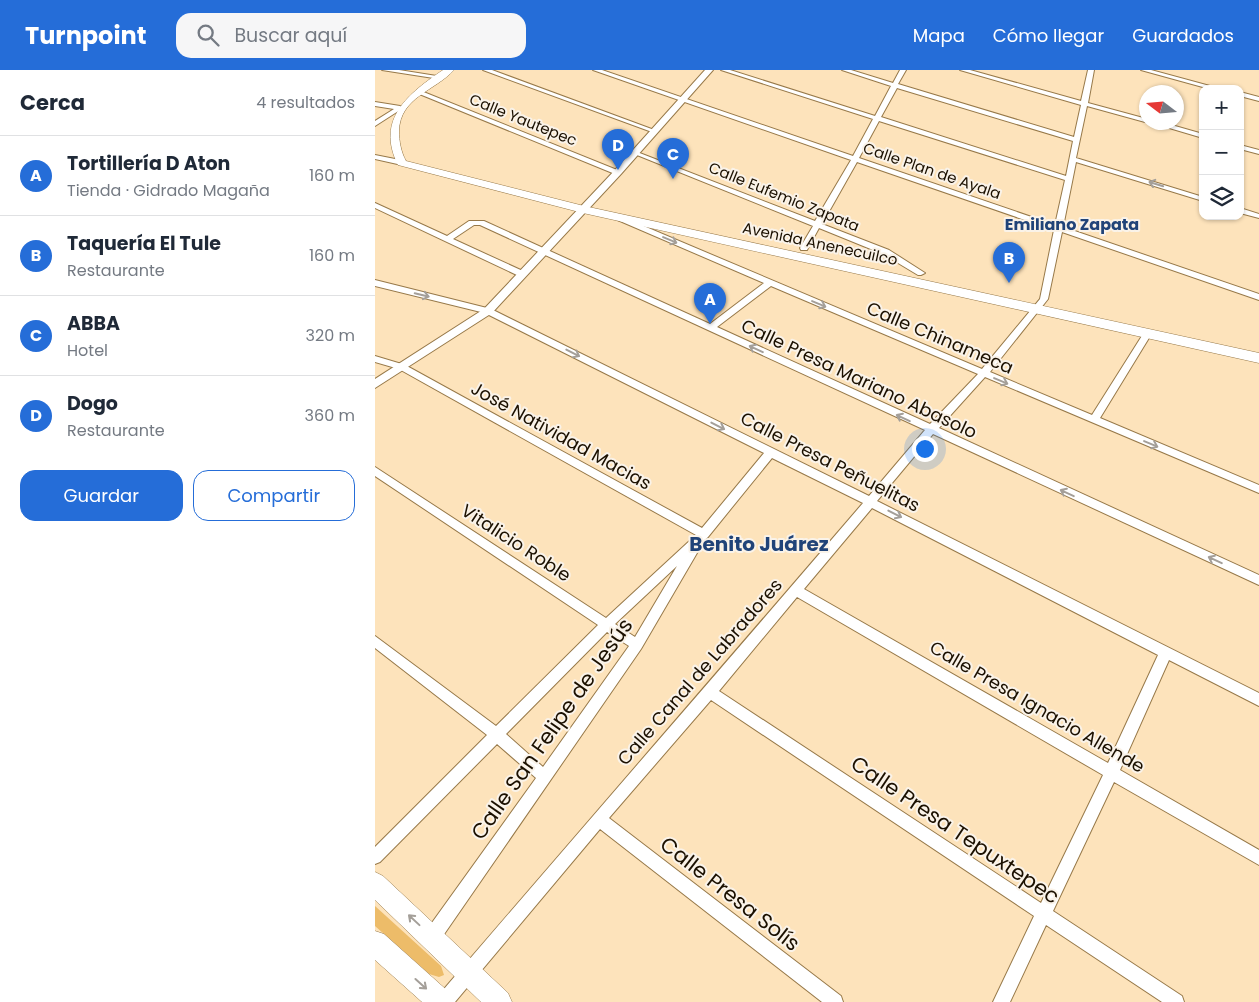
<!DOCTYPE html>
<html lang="es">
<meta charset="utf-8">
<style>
:root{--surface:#fff;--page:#f6f6f7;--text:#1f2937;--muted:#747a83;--line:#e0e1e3;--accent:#256dd8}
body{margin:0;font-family:Poppins,sans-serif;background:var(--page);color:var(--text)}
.controls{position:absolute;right:15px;top:15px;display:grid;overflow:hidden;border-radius:10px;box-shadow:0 1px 4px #0004}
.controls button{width:45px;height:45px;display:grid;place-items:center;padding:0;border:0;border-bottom:1px solid var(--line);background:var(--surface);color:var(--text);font:25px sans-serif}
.compass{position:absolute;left:764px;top:15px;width:45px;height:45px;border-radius:50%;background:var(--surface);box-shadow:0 1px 4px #0004;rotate:286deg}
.you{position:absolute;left:549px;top:378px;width:18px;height:18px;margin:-12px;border:4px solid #fff;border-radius:50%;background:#1a73e8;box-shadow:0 0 0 8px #1a73e833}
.badge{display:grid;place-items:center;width:32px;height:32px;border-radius:50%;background:var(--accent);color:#fff;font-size:16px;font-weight:700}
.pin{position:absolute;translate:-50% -41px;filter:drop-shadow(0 1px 2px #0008)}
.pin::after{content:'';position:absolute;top:26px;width:18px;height:15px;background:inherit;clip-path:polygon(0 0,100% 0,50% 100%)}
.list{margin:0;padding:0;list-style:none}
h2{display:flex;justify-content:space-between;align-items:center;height:65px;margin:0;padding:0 20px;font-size:21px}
h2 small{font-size:16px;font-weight:400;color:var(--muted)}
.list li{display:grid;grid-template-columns:32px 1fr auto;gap:15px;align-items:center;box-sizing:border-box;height:80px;padding:0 20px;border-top:1px solid var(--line)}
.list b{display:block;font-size:19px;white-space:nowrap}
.list p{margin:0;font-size:16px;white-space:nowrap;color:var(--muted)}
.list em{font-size:16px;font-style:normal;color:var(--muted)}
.actions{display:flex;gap:10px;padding:15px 20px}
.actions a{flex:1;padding:11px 0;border:1px solid var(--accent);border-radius:15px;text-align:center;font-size:18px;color:var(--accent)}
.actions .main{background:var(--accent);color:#fff}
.icon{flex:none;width:28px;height:28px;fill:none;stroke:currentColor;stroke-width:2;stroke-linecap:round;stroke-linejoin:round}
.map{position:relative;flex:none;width:884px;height:932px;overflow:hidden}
header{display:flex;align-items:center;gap:30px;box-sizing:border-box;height:70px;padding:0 25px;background:var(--accent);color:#fff}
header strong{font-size:24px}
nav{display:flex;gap:28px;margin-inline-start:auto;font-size:18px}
.search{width:350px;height:45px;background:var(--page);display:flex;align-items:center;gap:12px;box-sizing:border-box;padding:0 18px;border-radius:15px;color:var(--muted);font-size:19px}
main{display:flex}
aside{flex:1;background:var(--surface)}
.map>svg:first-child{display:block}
.green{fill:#edbc69}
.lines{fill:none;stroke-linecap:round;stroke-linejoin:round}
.minor-casing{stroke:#977949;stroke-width:2}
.tertiary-casing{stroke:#977949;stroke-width:2}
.primary-casing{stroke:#977949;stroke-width:1}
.minor{fill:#fff;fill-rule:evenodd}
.tertiary{fill:#fff;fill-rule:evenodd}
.primary{fill:#fff;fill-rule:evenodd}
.oneway{stroke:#a49f99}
.labels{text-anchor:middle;stroke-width:4;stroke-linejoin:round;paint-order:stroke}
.far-street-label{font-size:15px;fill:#1b1000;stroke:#faf3e9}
.far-quarter-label{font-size:16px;font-weight:bold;fill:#204378;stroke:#faf3e9}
.street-label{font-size:18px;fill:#1b1000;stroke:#faf3e9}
.quarter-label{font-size:20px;font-weight:bold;fill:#204378;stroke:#faf3e9}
.near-street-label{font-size:21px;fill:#1b1000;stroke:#faf3e9}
</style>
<header>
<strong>Turnpoint</strong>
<div class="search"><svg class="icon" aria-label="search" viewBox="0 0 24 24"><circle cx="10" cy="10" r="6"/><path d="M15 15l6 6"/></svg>Buscar aquí</div>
<nav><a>Mapa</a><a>Cómo llegar</a><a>Guardados</a></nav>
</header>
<main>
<aside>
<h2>Cerca<small>4 resultados</small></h2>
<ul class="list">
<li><span class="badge">A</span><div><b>Tortillería D Aton</b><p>Tienda · Gidrado Magaña</p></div><em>160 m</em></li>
<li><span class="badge">B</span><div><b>Taquería El Tule</b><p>Restaurante</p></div><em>160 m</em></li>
<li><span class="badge">C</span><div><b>ABBA</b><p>Hotel</p></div><em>320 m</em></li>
<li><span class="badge">D</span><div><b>Dogo</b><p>Restaurante</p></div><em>360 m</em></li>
</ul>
<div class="actions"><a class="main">Guardar</a><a>Compartir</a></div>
</aside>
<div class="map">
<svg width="884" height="932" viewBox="0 0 884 932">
<rect width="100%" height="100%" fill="#fde3bb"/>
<polygon class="green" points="0,836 66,896 69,905 64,907 54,904 0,856"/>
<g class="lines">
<g class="minor-casing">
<g id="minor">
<polygon points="7,0 24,0 68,7 65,9"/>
<polygon points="108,0 117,0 282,61 277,62"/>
<path d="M218,0H227L478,86L498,49L346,0H355L500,46L516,16L467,0H476L518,13L525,0H531L523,14L699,67L706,35L585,0H595L706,31L713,0H719L713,33L772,49V52H774H770L712,36L701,88L828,127V131L701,92L688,157L884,224V230L687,162L673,229L615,302L717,345L770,261H776L777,263L725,348L884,415V423L610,307L564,358L884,505V515L558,364L502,431L884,623V636L794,590L745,700L884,780V795L739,712L678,841L807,926L809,932H787L671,855L635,932H618L659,846L336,630L234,748L466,926L468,932H447L225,759L80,932H61L63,926C204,761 347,598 488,433L397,388L333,467L322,477L324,480L322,483L266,579L63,873L57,875L51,873L49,867L51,861L161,708L122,674L5,792L0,794V777L112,665L0,578V566L121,656L223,555L0,406V397L231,548L321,465L24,299L0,292V286L30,295L327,458L389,383L110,243L0,216V210L116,239L494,426L550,360L105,155H99L78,169L150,202V206H144L0,138V133L72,166L94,151H109L335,254L389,213L238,148L245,146L607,299L665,229L679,160L482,92L447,154L514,180L550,203L546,205H543L508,184L444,158L432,180H426L425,178L438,156L257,83L262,82L440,151L476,90ZM522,18L698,71L691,106L506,47ZM504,51L690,110L680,155L484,88ZM396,216L603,304L555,354L342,257ZM497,438L783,585L733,693L429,519ZM302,496L260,567L240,554ZM422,527L728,705L666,833L344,621ZM232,562L254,576L168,697L131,664Z"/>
<polygon points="766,0 776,0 846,19 835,19"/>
<polygon points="42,21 46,21 247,102 240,104 42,23"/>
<polygon points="865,22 884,27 884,31 865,26"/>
<polygon points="0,32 25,36 28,38 0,56 0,51 19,39 0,36"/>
<polygon points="774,52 786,52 828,64 828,68"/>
<polygon points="865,75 884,80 884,84 865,79"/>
<polygon points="0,85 30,91 31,93 27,95 0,89"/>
<polygon points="865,138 884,144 884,148 865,143"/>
</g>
</g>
<g class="tertiary-casing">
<polygon id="tertiary" points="330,0 338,0 246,104 117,243 0,318 0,309 109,239 240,100"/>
</g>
<g class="primary-casing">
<g id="primary">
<path d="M68,0H79C60,21 25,27 24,61C24,71 26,82 31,91L209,136L884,283V293L208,143L23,95C0,49 34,23 68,0Z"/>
<polygon points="0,802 8,806 133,923 137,932 106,932 0,830"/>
<polygon points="0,861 9,864 75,923 79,932 47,932 0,890"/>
</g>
</g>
<use href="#minor" class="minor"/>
<use href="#tertiary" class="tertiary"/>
<use href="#primary" class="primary"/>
</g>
<defs><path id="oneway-shaft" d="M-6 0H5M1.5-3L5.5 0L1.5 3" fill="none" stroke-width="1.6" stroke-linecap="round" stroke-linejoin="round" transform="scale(1.25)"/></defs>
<g class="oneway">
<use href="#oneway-shaft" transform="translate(781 114) rotate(-163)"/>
<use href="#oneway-shaft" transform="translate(295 170) rotate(23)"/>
<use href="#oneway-shaft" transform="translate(47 225) rotate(14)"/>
<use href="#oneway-shaft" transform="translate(444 234) rotate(23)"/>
<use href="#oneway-shaft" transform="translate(381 279) rotate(-155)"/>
<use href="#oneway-shaft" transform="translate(198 283) rotate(27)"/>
<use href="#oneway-shaft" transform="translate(626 311) rotate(23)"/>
<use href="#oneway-shaft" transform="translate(528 348) rotate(-155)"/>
<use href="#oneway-shaft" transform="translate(343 356) rotate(27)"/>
<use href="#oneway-shaft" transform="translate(776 374) rotate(23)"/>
<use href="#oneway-shaft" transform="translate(692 423) rotate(-155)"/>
<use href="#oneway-shaft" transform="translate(520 444) rotate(27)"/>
<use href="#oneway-shaft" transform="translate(840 490) rotate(-155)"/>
<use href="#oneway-shaft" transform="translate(39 850) rotate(-137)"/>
<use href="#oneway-shaft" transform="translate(46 914) rotate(42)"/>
</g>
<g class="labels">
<g class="far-street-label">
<text transform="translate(148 50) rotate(22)" y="5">Calle Yautepec</text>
<text transform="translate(557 101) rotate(19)" y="5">Calle Plan de Ayala</text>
<text transform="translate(409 127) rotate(22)" y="5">Calle Eufemio Zapata</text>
<text transform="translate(445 174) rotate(12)" y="5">Avenida Anenecuilco</text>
</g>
<g class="far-quarter-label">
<text x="697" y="160">Emiliano Zapata</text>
</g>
<g class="street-label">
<text transform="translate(565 268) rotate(23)" y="6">Calle Chinameca</text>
<text transform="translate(484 309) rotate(25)" y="6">Calle Presa Mariano Abasolo</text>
<text transform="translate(186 366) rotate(29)" y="6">José Natividad Macias</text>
<text transform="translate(455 392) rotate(27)" y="6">Calle Presa Peñuelitas</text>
<text transform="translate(141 473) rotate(33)" y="6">Vitalicio Roble</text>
<text transform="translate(325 602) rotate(-49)" y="6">Calle Canal de Labradores</text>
<text transform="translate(662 637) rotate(30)" y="6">Calle Presa Ignacio Allende</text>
</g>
<g class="quarter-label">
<text x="384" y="481">Benito Juárez</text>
</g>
<g class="near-street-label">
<text transform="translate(177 659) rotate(-55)" y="7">Calle San Felipe de Jesús</text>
<text transform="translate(580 760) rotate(34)" y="7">Calle Presa Tepuxtepec</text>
<text transform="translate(355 824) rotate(38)" y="7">Calle Presa Solís</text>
</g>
</g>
</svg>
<div class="controls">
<button>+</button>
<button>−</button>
<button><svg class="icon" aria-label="layers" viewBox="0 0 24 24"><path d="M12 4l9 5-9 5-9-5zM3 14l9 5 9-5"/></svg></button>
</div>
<svg class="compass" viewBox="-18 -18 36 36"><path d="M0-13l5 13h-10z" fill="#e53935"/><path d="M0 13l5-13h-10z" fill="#747a83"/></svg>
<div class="you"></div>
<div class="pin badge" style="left:335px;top:254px">A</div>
<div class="pin badge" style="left:634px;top:213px">B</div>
<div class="pin badge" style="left:298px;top:109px">C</div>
<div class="pin badge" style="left:243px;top:100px">D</div>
</div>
</main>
